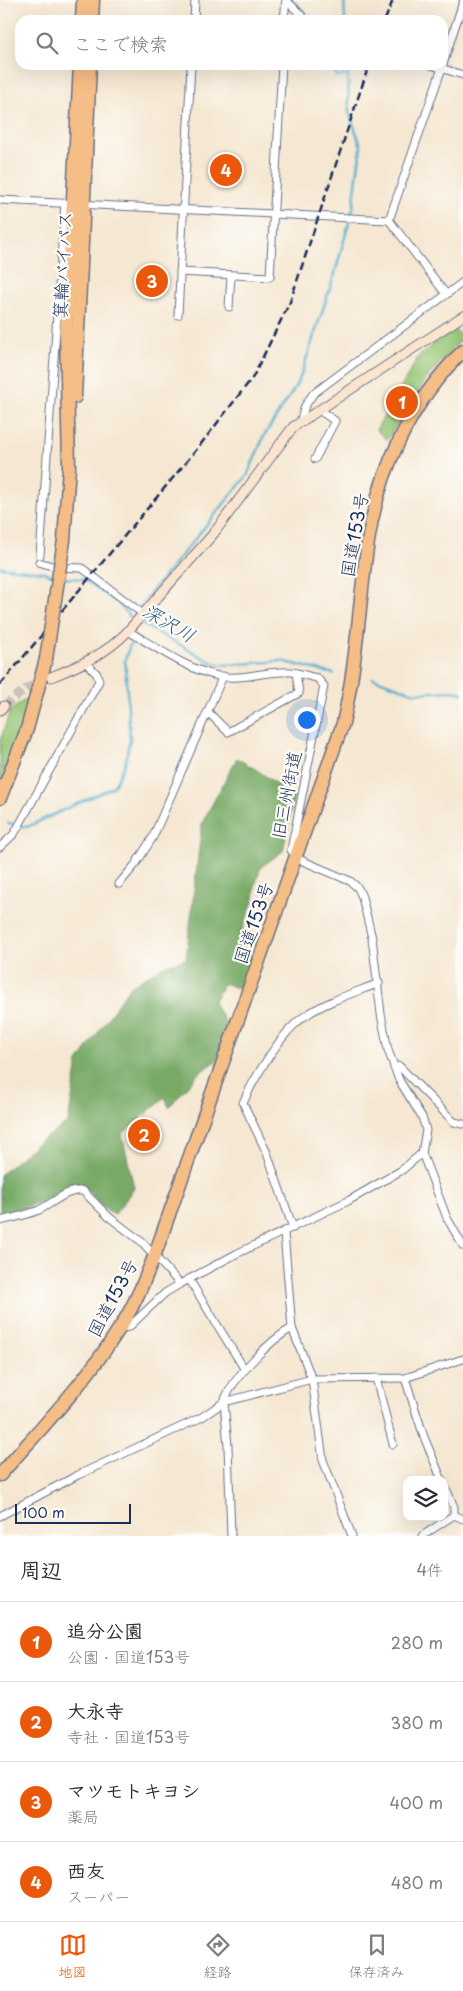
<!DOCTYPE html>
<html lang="ja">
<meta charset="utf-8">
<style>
:root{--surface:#fff;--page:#f2f2f3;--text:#2b2b33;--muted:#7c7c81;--line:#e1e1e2;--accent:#ea580c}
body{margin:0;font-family:"Playpen Sans","Klee One",sans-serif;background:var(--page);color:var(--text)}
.controls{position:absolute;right:15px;bottom:15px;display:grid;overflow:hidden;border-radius:10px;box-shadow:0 5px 20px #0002}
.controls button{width:45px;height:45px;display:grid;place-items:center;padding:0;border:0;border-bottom:1px solid var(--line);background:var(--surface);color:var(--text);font:25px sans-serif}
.scale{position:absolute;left:15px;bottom:12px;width:116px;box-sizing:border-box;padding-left:5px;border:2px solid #1b2f5e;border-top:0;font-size:14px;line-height:18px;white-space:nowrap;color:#1b2f5e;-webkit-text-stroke:4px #fdfcf7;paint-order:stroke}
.you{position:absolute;left:306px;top:719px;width:18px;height:18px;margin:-12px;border:4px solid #fff;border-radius:50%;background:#1a73e8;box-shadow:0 0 0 8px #1a73e833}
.badge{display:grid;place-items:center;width:32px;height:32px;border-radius:50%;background:var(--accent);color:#fff;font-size:16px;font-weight:700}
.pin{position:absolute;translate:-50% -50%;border:2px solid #fff;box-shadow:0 1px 5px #0006}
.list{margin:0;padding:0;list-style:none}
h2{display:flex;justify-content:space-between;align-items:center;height:65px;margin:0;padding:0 20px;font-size:21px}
h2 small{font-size:16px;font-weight:400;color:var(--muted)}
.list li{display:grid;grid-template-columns:32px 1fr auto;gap:15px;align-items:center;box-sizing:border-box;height:80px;padding:0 20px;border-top:1px solid var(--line)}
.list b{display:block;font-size:19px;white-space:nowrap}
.list p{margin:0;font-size:16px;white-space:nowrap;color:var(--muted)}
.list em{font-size:16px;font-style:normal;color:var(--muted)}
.icon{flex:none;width:28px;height:28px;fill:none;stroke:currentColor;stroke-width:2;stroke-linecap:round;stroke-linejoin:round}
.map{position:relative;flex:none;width:463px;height:1536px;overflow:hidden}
.search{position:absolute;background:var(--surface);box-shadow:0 5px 20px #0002;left:15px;right:15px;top:15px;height:55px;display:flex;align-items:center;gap:12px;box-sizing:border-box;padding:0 18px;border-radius:15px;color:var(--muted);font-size:19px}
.sheet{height:385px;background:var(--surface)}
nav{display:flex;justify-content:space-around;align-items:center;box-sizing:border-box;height:70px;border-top:1px solid var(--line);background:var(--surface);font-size:14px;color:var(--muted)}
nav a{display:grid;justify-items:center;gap:2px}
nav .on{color:var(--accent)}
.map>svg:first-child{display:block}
.green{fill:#95c575;stroke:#587a6a}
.forest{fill:#78aa66;stroke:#4a6c62}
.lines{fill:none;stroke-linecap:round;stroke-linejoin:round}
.stream{stroke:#50aece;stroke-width:2.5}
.secondary-tunnel{stroke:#c9c2ba;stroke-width:9;stroke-dasharray:9 4.5;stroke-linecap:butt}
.street-casing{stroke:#676f86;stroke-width:9}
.secondary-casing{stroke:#676f86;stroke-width:11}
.highway-casing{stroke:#676f86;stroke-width:15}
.street{stroke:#fff;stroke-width:7}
.secondary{stroke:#fbe5cf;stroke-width:9}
.highway{stroke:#f6be87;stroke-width:12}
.rail{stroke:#1b2f5e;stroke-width:2.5;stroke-dasharray:8 4;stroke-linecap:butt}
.highway-bridge-casing{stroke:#676f86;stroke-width:15;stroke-linecap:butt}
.highway-bridge{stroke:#f6be87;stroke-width:12}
.labels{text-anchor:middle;stroke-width:4.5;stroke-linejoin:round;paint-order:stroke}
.street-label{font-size:18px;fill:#1b2f5e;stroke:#fdfcf7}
.water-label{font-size:19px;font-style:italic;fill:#2e5b85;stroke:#fdfcf7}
</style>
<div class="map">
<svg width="463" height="1536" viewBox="0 0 463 1536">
<rect width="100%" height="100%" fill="#fdfcf7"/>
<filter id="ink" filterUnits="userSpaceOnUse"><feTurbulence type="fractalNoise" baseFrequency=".02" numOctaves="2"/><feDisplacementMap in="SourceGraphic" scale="10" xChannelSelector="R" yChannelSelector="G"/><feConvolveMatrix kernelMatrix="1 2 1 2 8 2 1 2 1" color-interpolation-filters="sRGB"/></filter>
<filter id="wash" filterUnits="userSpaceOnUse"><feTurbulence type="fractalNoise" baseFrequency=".0096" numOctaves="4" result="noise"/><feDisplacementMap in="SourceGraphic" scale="20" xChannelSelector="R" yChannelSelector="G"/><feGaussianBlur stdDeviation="1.12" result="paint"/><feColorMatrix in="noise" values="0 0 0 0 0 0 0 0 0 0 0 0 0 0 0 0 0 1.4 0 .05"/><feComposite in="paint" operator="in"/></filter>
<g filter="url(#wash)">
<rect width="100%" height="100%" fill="#f5e7d1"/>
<g class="green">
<polygon points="454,328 463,338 430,374 387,440 376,430 419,356"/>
<polygon points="32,694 0,786 0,741 10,711"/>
</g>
<polygon class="forest" points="237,758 260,772 294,797 283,851 261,867 255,886 254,899 238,941 252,956 242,990 224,983 213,1002 227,1025 217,1060 199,1073 169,1107 165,1097 122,1134 134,1188 115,1214 103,1208 82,1184 0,1218 0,1175 40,1141 68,1123 78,1062 130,986 164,966 186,959 202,823"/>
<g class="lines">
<g class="stream">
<polyline points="292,0 305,12"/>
<polyline points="344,0 345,20"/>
<polyline points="347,65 348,76"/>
<polyline points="0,567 43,572 55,576"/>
<polyline points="63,578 83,579 117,602 131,618 213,663 224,665 282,661 334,674"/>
<polyline points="142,603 247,476 264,436 293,391 301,375 335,273 353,208 361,146 349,112 348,76 337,76 331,65"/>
<polyline points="373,678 415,693 453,691 463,693"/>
<polyline points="8,823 27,827 113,787 125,764 130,739 125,660 130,645 137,639"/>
</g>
</g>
</g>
<g filter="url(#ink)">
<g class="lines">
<polyline class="secondary-tunnel" points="4,706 26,689 41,681"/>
<g class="street-casing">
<g id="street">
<polyline points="286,0 306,20"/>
<polyline points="194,20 195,0"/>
<polyline points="284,20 286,0"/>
<polyline points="443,64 463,2"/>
<polyline points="431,65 463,75"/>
<polyline points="443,65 389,220 446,294"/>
<polyline points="0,200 389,220"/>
<polyline points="180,272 270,277 282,65"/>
<polyline points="229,307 231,276"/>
<polyline points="178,315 191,65"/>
<polyline points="300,422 305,406 313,394 463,282"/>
<polyline points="315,459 335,421 319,410"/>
<polyline points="40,555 65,203"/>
<polyline points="39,562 55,567 82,568 143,614"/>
<polyline points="208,712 228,732 299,693 296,673"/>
<polyline points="0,847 14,834 22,820 99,681 97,674 86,663"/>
<polyline points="119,884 135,865 153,837 223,676"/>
<polyline points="394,1068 399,1066 454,1122 463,1124"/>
<polyline points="422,1153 447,1218 463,1246"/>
<path d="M0,1221C13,1218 27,1215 39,1210C52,1204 68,1188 83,1191L109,1217L142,1242L180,1284"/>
<path d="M293,1228L267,1153L243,1103C254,1078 282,1031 305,1016C327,1001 354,993 379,983"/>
<polyline points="284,1233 292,1328 312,1379 323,1460 352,1536"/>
<polyline points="189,1279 245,1370"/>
<path d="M120,1328L129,1327L165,1293L180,1284L236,1254L348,1201L402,1170L422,1153L426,1130L422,1117L399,1080L388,1050L381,1014L372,938L362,897L358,888L350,881L296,858L291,850L324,686L317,678C308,676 299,673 291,672C267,670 242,681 218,676C186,669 156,647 128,631"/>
<polyline points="376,1378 393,1444"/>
<polyline points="405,1378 424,1437 442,1480"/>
<polyline points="444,1484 454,1507 454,1515"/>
<polyline points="454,1515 463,1519"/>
<polyline points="0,1516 78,1475 202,1417 224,1402 312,1379 405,1378 463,1359"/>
<path d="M231,1536L228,1446L224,1402C232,1378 270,1340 292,1328"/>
<polyline points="422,1536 454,1515"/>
</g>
</g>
<g class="secondary-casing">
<g id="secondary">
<path d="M51,677C81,665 106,654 128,631L214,533L293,427L463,316"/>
<polyline points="0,710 4,706"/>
</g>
</g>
<g class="highway-casing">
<g id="highway">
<polyline points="82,20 83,0"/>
<polyline points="92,20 93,0"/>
<polyline points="75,397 90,65"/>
<polyline points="64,540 69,467 66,333 80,65"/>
<polyline points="0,798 27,729 46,659"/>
<path d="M0,1475C41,1428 86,1382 119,1329C134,1307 144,1281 154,1257L343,723C357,663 359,602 368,542C378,472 412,400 463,351"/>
</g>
</g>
<use href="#street" class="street"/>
<use href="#secondary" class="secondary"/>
<use href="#highway" class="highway"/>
<g class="rail">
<polyline points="385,20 393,0"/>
<polyline points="0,685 197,449 253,377 290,302 369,65"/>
</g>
<g class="highway-bridge-casing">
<polyline id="highway-bridge" points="46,659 64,540"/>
</g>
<use href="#highway-bridge" class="highway-bridge"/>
</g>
</g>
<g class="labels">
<g class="street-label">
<text transform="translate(63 265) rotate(-87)" y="6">箕輪バイパス</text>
<text transform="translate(355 535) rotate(-80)" y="6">国道153号</text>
<text transform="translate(287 795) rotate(-79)" y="6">旧三州街道</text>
<text transform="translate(254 923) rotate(-71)" y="6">国道153号</text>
<text transform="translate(113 1298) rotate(-62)" y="6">国道153号</text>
</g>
<g class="water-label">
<text transform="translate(169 623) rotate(30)" y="7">深沢川</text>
</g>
</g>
</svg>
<div class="controls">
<button><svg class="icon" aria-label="layers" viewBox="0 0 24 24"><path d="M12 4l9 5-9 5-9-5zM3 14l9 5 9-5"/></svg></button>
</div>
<div class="scale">100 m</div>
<div class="you"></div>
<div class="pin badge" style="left:402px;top:402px">1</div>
<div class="pin badge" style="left:144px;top:1135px">2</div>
<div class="pin badge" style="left:152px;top:281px">3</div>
<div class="pin badge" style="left:226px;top:170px">4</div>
<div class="search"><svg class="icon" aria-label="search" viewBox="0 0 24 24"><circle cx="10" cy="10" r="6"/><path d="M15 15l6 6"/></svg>ここで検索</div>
</div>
<section class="sheet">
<h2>周辺<small>4件</small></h2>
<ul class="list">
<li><span class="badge">1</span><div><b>追分公園</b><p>公園 · 国道153号</p></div><em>280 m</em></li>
<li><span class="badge">2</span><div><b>大永寺</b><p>寺社 · 国道153号</p></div><em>380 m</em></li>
<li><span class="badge">3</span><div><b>マツモトキヨシ</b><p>薬局</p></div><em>400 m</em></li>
<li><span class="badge">4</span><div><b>西友</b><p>スーパー</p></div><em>480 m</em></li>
</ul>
</section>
<nav>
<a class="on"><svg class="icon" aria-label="map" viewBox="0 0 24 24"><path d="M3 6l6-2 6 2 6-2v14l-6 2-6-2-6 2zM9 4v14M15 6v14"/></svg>地図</a>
<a><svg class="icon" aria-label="directions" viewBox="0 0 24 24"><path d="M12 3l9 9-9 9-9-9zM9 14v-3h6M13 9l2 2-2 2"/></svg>経路</a>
<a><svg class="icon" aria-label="saved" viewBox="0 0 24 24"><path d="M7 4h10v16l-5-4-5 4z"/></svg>保存済み</a>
</nav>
